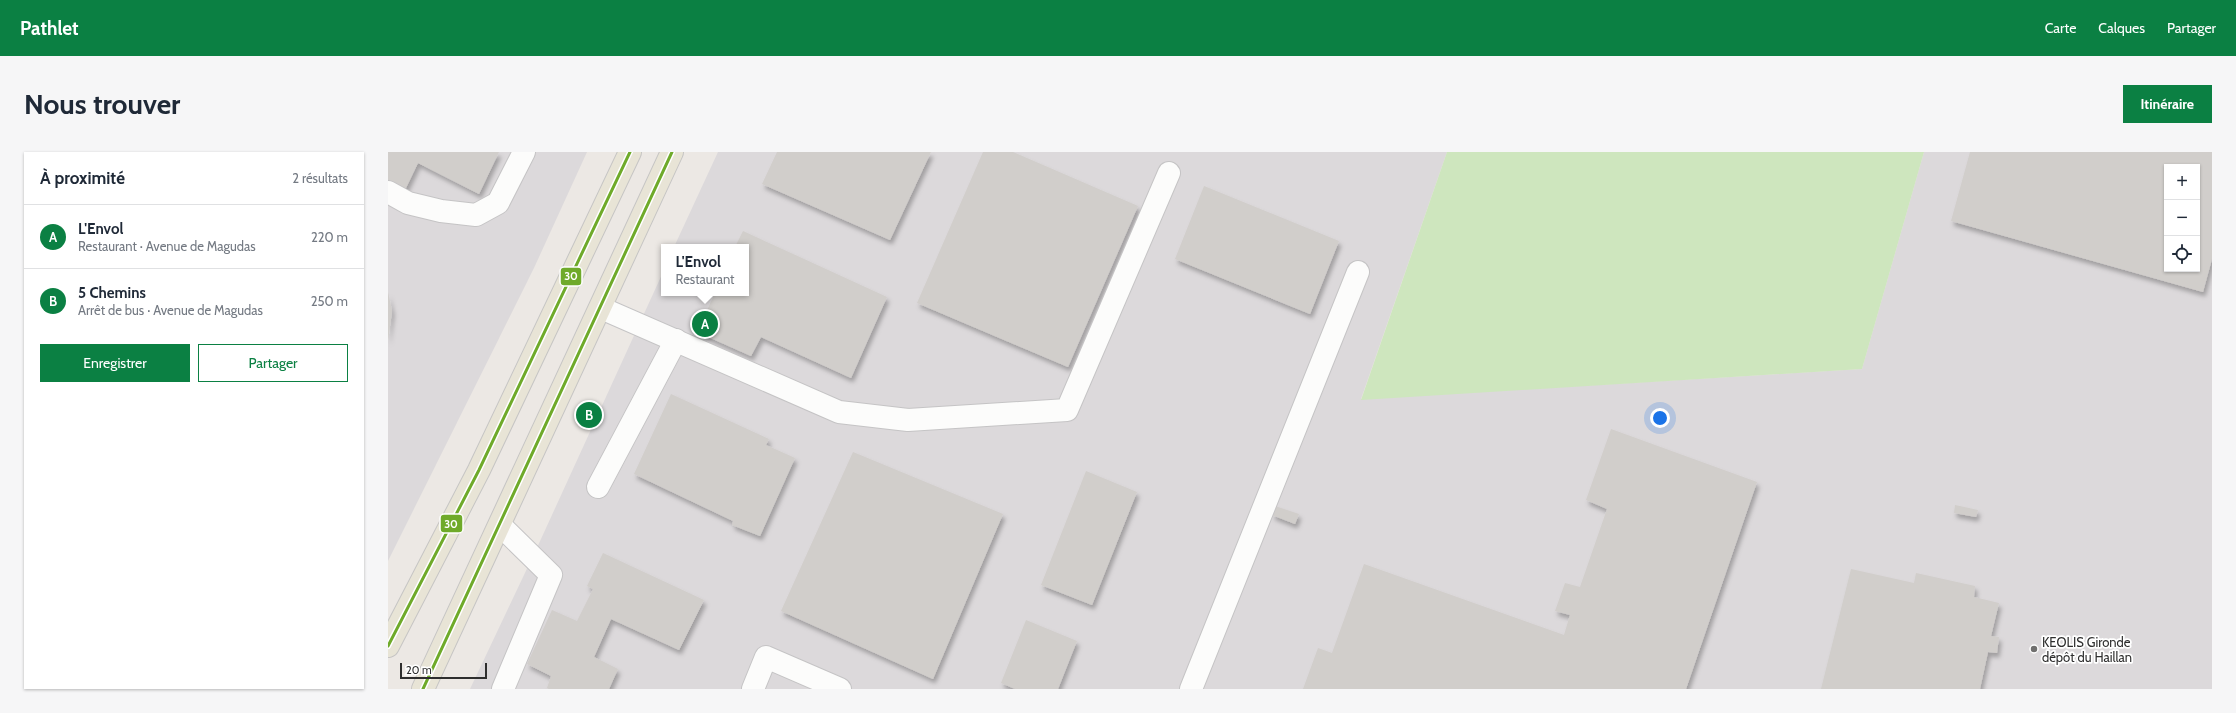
<!DOCTYPE html>
<html lang="fr">
<meta charset="utf-8">
<style>
:root{--surface:#fff;--page:#f6f6f7;--text:#1f2937;--muted:#747a83;--line:#e0e1e3;--accent:#0b8043}
body{margin:0;font-family:Cabin,sans-serif;background:var(--page);color:var(--text)}
.controls{position:absolute;right:12px;top:12px;display:grid;overflow:hidden;border-radius:0px;box-shadow:0 1px 3px #0004}
.controls button{width:36px;height:36px;display:grid;place-items:center;padding:0;border:0;border-bottom:1px solid var(--line);background:var(--surface);color:var(--text);font:20px sans-serif}
.scale{position:absolute;left:12px;bottom:10px;width:87px;box-sizing:border-box;padding-left:4px;border:2px solid #2e2e2e;border-top:0;font-size:11px;line-height:14px;white-space:nowrap;color:#2e2e2e;-webkit-text-stroke:3px #fff;paint-order:stroke}
.you{position:absolute;left:1272px;top:266px;width:14px;height:14px;margin:-10px;border:3px solid #fff;border-radius:50%;background:#1a73e8;box-shadow:0 0 0 6px #1a73e833}
.badge{display:grid;place-items:center;width:26px;height:26px;border-radius:50%;background:var(--accent);color:#fff;font-size:13px;font-weight:700}
.pin{position:absolute;translate:-50% -50%;border:2px solid #fff;box-shadow:0 1px 4px #0006}
.popup{position:absolute;left:273px;top:92px;width:88px;height:52px;box-sizing:border-box;display:grid;place-content:center;border-radius:0px;background:var(--surface);filter:drop-shadow(0 1px 3px #0005);font-size:13px;white-space:nowrap;color:var(--muted)}
.popup b{font-size:15px;color:var(--text)}
.popup::after{content:'';position:absolute;left:50%;top:100%;margin-left:-8px;border:8px solid transparent;border-top-color:var(--surface)}
.list{margin:0;padding:0;list-style:none}
h2{display:flex;justify-content:space-between;align-items:center;height:52px;margin:0;padding:0 16px;font-size:17px}
h2 small{font-size:13px;font-weight:400;color:var(--muted)}
.list li{display:grid;grid-template-columns:26px 1fr auto;gap:12px;align-items:center;box-sizing:border-box;height:64px;padding:0 16px;border-top:1px solid var(--line)}
.list b{display:block;font-size:15px;white-space:nowrap}
.list p{margin:0;font-size:13px;white-space:nowrap;color:var(--muted)}
.list em{font-size:13px;font-style:normal;color:var(--muted)}
.actions{display:flex;gap:8px;padding:12px 16px}
.actions a{flex:1;padding:9px 0;border:1px solid var(--accent);border-radius:0px;text-align:center;font-size:14px;color:var(--accent)}
.actions .main{background:var(--accent);color:#fff}
.icon{flex:none;width:22px;height:22px;fill:none;stroke:currentColor;stroke-width:2;stroke-linecap:round;stroke-linejoin:round}
.map{position:relative;flex:none;width:1824px;height:537px;overflow:hidden;border-radius:0px}
header{display:flex;align-items:center;gap:24px;box-sizing:border-box;height:56px;padding:0 20px;background:var(--accent);color:#fff}
header strong{font-size:19px}
nav{display:flex;gap:22px;margin-inline-start:auto;font-size:14px}
.intro{display:flex;align-items:center;justify-content:space-between;box-sizing:border-box;height:96px;padding:0 24px}
h1{margin:0;font-size:28px}
.button{padding:10px 18px;border-radius:0px;background:var(--accent);color:#fff;font-size:14px;font-weight:700}
main{display:flex;gap:24px;padding:0 24px}
aside{flex:1;background:var(--surface);border-radius:0px;box-shadow:0 1px 3px #0004}
.map>svg:first-child{display:block}
.industrial{fill:#dcd9db;fill-rule:evenodd}
.green{fill:#cee6be}
.building{fill:#d1cecb;fill-rule:evenodd;filter:url(#shadow)}
.lines{fill:none;stroke-linecap:round;stroke-linejoin:round}
.minor-casing{stroke:#c5c4c5;stroke-width:24}
.major-casing{stroke:#c6c5c4;stroke-width:24}
.minor{stroke:#fcfcfb;stroke-width:22}
.major{stroke:#e8e4d6;stroke-width:22}
.bus-1-casing{stroke:#fff;stroke-width:6}
.bus-1{stroke:#6faa2a;stroke-width:3}
.poi-dot{fill:#706f6e;stroke:#fff;stroke-width:1.5}
.labels{text-anchor:middle;stroke-width:3.5;stroke-linejoin:round;paint-order:stroke}
.poi-label{font-size:13px;fill:#2e2e2e;stroke:#fff;text-anchor:start}
.line-badge{stroke:#fff;stroke-width:1.5}
.badge-label{font-size:11px;text-anchor:middle;font-weight:bold;fill:#fff}
</style>
<header>
<strong>Pathlet</strong>
<nav><a>Carte</a><a>Calques</a><a>Partager</a></nav>
</header>
<div class="intro"><h1>Nous trouver</h1><a class="button">Itinéraire</a></div>
<main>
<aside>
<h2>À proximité<small>2 résultats</small></h2>
<ul class="list">
<li><span class="badge">A</span><div><b>L'Envol</b><p>Restaurant · Avenue de Magudas</p></div><em>220 m</em></li>
<li><span class="badge">B</span><div><b>5 Chemins</b><p>Arrêt de bus · Avenue de Magudas</p></div><em>250 m</em></li>
</ul>
<div class="actions"><a class="main">Enregistrer</a><a>Partager</a></div>
</aside>
<div class="map">
<svg width="1824" height="537" viewBox="0 0 1824 537">
<defs>
<filter id="shadow"><feDropShadow dx="2.5" dy="4.5" stdDeviation="2" flood-color="#0004"/></filter>
</defs>
<rect width="100%" height="100%" fill="#ece8e4"/>
<g class="industrial">
<polygon points="0,0 199,0 146,116 0,409"/>
<path d="M330,0H1059L973,247L1474,217L1536,0H1824V537H82L153,387L276,118V141H358V95H286ZM1779,15H1809V117H1779Z"/>
</g>
<polygon class="green" points="1059,0 1536,0 1474,217 973,248"/>
<g class="building">
<polygon points="0,0 111,0 91,42 30,11 17,38 0,30"/>
<polygon points="389,0 543,0 502,88 374,32"/>
<polygon points="595,0 625,0 750,54 680,215 529,151"/>
<path d="M1582,0H1824V107L1815,140L1563,69ZM1779,15H1809V117H1779Z"/>
<polygon points="816,34 951,89 922,162 787,107"/>
<polygon points="355,79 499,145 463,226 373,185 363,204 309,180 327,141 358,141 358,95 347,95"/>
<polygon points="0,140 4,159 0,189"/>
<polygon points="283,242 381,287 378,293 407,306 372,384 344,373 345,369 246,322"/>
<polygon points="1223,277 1369,330 1298,537 915,537 930,496 944,501 976,412 1176,483 1182,463 1167,459 1177,431 1192,435 1219,357 1198,348"/>
<polygon points="465,300 615,362 545,527 393,459"/>
<polygon points="698,319 749,340 704,453 653,433"/>
<polygon points="1567,353 1590,358 1588,365 1566,361"/>
<polygon points="887,354 911,362 907,372 884,363"/>
<polygon points="215,401 316,448 291,498 223,467 206,505 230,517 221,537 161,537 159,536 163,524 139,512 164,458 189,469 205,437 199,434"/>
<polygon points="1463,417 1526,431 1528,421 1587,434 1586,445 1611,451 1603,484 1611,485 1609,501 1600,500 1592,537 1433,537"/>
<polygon points="638,468 689,489 670,537 627,537 613,531"/>
</g>
<g class="lines">
<g class="minor-casing">
<g id="minor">
<polyline points="0,40 20,51 53,59 88,63 110,51 136,0"/>
<polyline points="213,156 451,260 520,268 679,258 781,21"/>
<polyline points="210,335 288,188"/>
<polyline points="112,373 163,423 115,537"/>
<polyline points="365,537 378,505 452,537"/>
<polyline points="803,537 970,120"/>
</g>
</g>
<g class="major-casing">
<g id="major">
<polyline points="0,494 91,318 242,0"/>
<polyline points="35,537 284,0"/>
</g>
</g>
<use href="#minor" class="minor"/>
<use href="#major" class="major"/>
<g class="bus-1-casing">
<g id="bus-1">
<polyline points="0,494 91,318 242,0"/>
<polyline points="35,537 284,0"/>
</g>
</g>
<use href="#bus-1" class="bus-1"/>
</g>
<circle class="poi-dot" cx="1646" cy="497" r="4"/>
<g class="labels">
<g class="poi-label">
<text x="1654" y="495">KEOLIS Gironde<tspan x="1654" dy="15">dépôt du Haillan</tspan></text>
</g>
</g>
<g class="line-badge">
<rect x="172" y="115" width="22" height="19" rx="4" fill="#6faa2a"/>
<rect x="52" y="362" width="23" height="19" rx="4" fill="#6faa2a"/>
</g>
<g class="badge-label">
<text x="183" y="128">30</text>
<text x="63" y="376">30</text>
</g>
</svg>
<div class="controls">
<button>+</button>
<button>−</button>
<button><svg class="icon" aria-label="locate" viewBox="0 0 24 24"><circle cx="12" cy="12" r="6"/><path d="M12 2v4M12 18v4M2 12h4M18 12h4"/></svg></button>
</div>
<div class="scale">20 m</div>
<div class="you"></div>
<div class="pin badge" style="left:317px;top:172px">A</div>
<div class="popup"><b>L'Envol</b>Restaurant</div>
<div class="pin badge" style="left:201px;top:263px">B</div>
</div>
</main>
